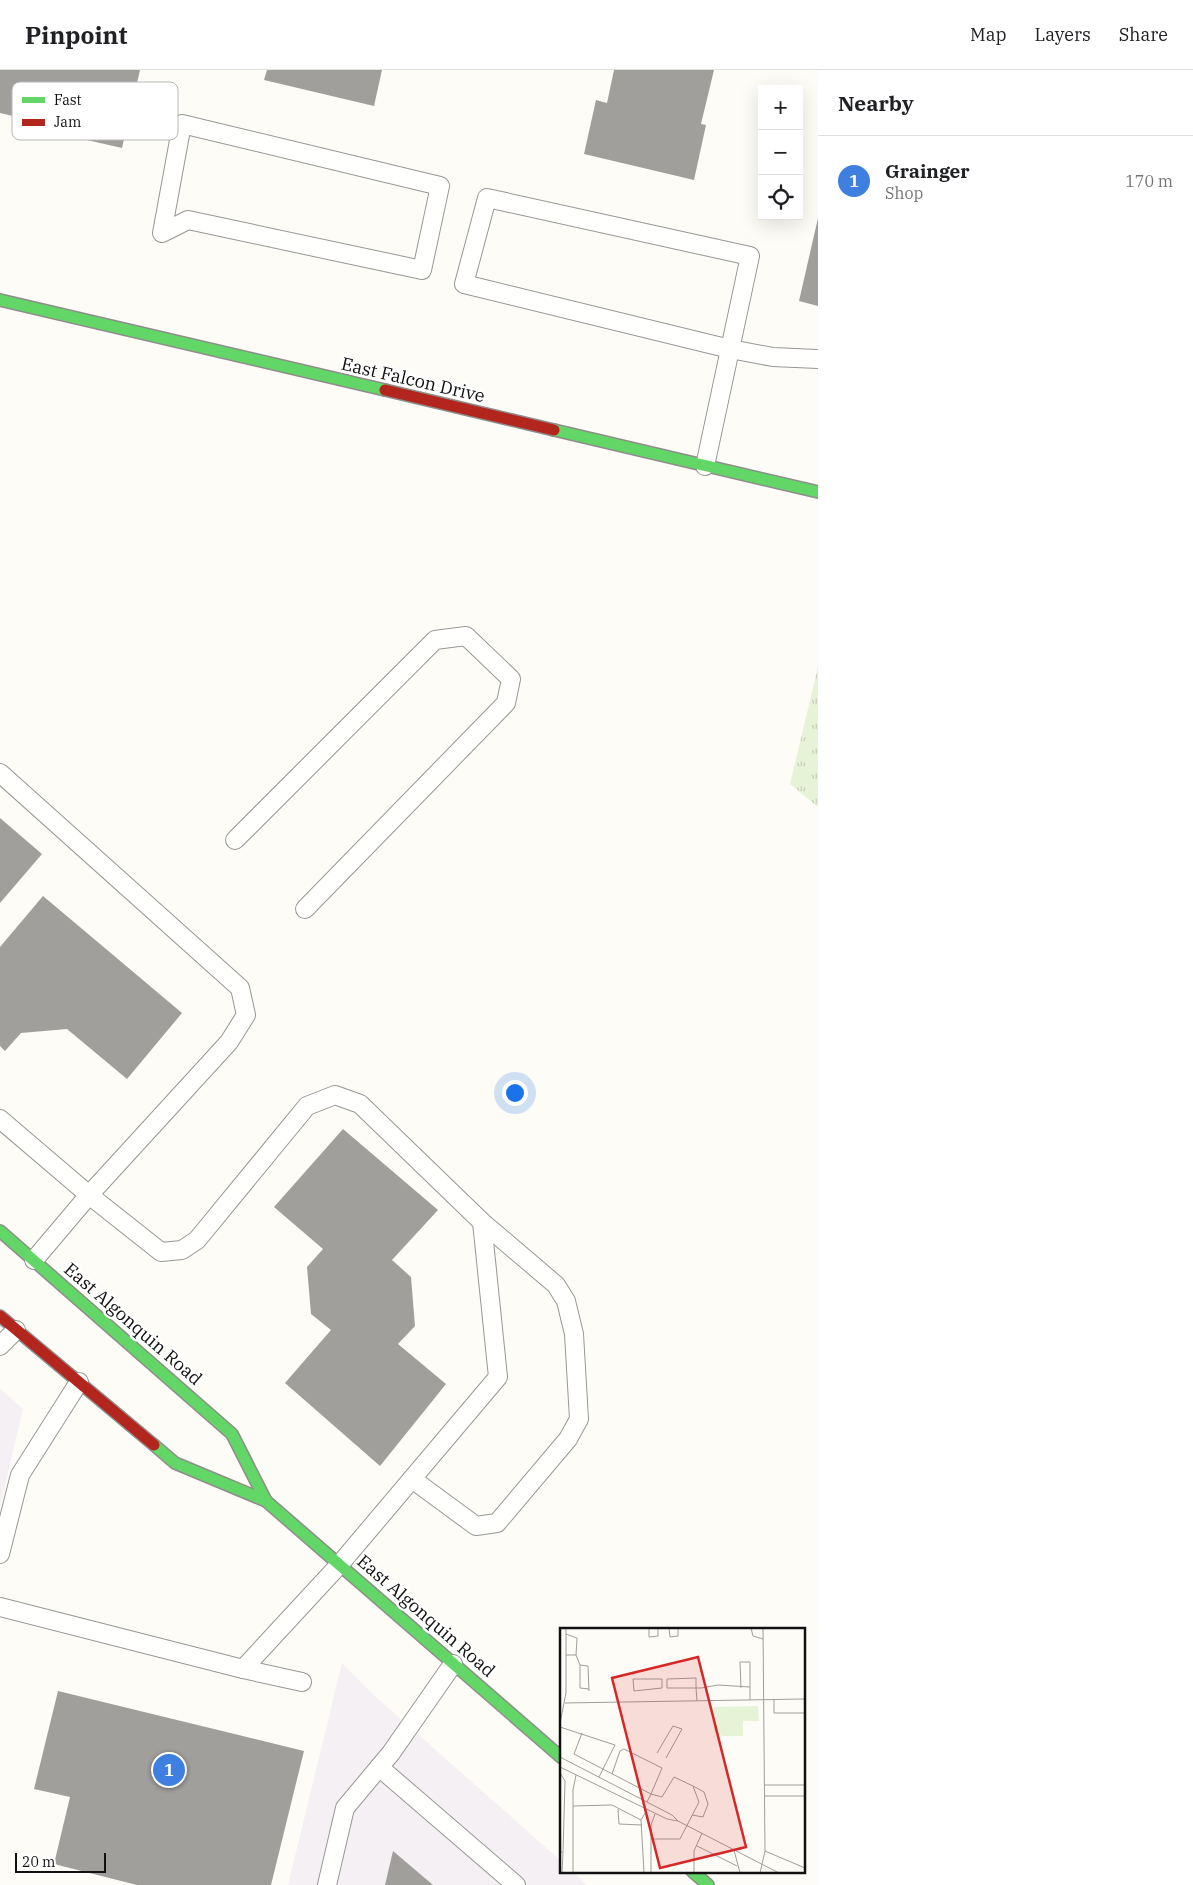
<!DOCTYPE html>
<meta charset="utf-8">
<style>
:root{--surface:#fff;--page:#f6f6f6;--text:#202124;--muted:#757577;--line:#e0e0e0;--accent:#646362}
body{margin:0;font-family:"IBM Plex Serif",serif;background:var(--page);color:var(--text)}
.controls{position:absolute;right:15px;top:15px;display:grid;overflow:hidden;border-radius:0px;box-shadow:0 5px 20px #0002}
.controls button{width:45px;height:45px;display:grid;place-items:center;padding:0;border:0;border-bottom:1px solid var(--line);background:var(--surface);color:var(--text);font:25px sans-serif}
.scale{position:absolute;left:15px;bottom:12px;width:91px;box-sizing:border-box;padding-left:5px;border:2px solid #111;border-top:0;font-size:14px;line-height:18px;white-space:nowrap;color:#111;-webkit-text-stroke:4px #fff;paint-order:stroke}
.you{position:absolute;left:514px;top:1022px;width:18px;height:18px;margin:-12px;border:4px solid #fff;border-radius:50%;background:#1a73e8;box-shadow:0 0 0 8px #1a73e833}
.badge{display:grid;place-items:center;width:32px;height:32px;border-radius:50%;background:var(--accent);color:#fff;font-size:16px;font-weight:700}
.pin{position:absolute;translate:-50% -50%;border:2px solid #fff;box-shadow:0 1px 5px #0006}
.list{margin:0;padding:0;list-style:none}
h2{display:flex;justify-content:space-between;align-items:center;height:65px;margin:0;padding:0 20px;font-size:21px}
h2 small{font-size:16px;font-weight:400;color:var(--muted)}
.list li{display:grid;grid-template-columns:32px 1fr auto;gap:15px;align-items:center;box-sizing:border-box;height:90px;padding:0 20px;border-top:1px solid var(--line)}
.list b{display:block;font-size:19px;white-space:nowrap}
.list p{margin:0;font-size:16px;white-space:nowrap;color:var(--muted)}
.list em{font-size:16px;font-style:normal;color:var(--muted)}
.icon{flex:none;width:28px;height:28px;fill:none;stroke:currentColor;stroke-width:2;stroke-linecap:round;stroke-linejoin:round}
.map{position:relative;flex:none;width:818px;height:1815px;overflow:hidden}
header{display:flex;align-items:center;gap:30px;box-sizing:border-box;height:70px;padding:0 25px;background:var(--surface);border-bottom:1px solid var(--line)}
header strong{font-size:24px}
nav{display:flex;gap:28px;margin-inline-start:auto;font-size:18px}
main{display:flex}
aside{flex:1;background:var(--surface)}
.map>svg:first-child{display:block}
.industrial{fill:#f5f0f3}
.park{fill:url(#park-tufts)}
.building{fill:#a19f9c}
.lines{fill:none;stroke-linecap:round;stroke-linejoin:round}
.lane-casing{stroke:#979795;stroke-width:20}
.fast-casing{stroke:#8e8d8b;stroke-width:14}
.jam-casing{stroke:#8e8d8b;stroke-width:14}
.lane{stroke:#fffffe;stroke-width:18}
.fast{stroke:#63d668;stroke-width:11}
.jam{stroke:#b3261e;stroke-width:11}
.labels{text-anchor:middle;stroke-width:5;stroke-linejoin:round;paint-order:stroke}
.street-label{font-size:18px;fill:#111;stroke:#fff}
.inset-road{fill:none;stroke:#9f9e9b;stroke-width:1}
.view{fill:#d62828;fill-opacity:0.15;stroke:#d62828;stroke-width:2.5}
.inset-edge{fill:none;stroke:#111;stroke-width:2.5}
.key{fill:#fff;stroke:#b8b8b8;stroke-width:1}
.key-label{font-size:14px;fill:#111}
</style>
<header>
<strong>Pinpoint</strong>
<nav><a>Map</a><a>Layers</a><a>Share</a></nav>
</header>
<main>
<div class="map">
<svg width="818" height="1815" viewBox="0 0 818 1815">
<defs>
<pattern id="park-tufts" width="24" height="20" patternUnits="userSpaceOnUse" patternTransform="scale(1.25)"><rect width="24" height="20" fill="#e7f3d7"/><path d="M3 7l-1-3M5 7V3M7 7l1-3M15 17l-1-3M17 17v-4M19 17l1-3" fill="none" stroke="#c5cfb8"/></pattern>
</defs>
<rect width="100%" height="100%" fill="#fdfcf7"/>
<g class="industrial">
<polygon points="0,1319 23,1339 0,1437"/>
<polygon points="342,1593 376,1627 562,1792 562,1801 572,1801 587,1815 288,1815"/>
</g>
<polygon class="park" points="818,597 818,737 790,714"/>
<g class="building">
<polygon points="0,0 140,0 122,78 69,66 69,59 0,43"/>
<polygon points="267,0 382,0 374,36 264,10"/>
<polygon points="614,0 714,0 701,54 706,55 694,110 584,84 596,30 607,33"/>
<polygon points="818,148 818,236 799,231"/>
<polygon points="0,748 42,784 0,833"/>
<polygon points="43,826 182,943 127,1009 67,959 21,963 5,981 0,976 0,877"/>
<polygon points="343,1059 438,1140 392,1190 411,1207 415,1256 398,1274 446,1314 380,1396 285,1313 331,1260 311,1244 307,1197 323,1179 274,1137"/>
<polygon points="58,1621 304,1681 271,1815 137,1815 54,1794 70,1727 34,1719"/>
<polygon points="393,1781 433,1815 385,1815"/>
</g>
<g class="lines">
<g class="lane-casing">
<g id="lane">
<polygon points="182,54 440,116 422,200 188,150 162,163"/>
<polyline points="705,396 750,186 487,128 464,214 730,279 773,287 818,289"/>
<polyline points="0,703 240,918 246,945 229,972 89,1125 161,1182 182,1180 197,1170 307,1036 335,1025 360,1034 482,1152 498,1307 340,1494 243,1599 0,1537"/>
<polyline points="235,770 435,570 466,566 511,609 506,633 305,839"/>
<polyline points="0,1049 89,1125 34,1190"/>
<polyline points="0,1276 16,1260"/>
<polyline points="412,1409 476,1456 497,1453 568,1369 579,1349 574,1264 566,1231 556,1215 482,1152"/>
<polyline points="0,1484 20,1405 79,1312"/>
<polyline points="243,1599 302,1612"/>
<polyline points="379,1697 516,1815"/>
<polyline points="327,1815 345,1738 391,1683 453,1594"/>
</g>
</g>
<g class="fast-casing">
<g id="fast">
<polyline points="0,230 385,320"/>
<polyline points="554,360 818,422"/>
<polyline points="0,1161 232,1364 266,1431"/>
<polyline points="154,1375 175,1393 266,1431 562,1688"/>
<polyline points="692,1801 708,1815"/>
</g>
</g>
<g class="jam-casing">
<g id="jam">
<polyline points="385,320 554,360"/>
<polyline points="0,1246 154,1375"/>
</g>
</g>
<use href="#lane" class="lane"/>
<use href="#fast" class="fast"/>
<use href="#jam" class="jam"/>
</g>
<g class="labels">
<g class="street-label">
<text transform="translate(413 310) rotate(13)" y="6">East Falcon Drive</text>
<text transform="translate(133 1254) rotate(41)" y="6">East Algonquin Road</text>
<text transform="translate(426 1546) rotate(41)" y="6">East Algonquin Road</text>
</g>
</g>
<g transform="translate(560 1558)">
<rect width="245" height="245" fill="#fdfcf7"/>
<path d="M198,78L199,93H183V108H162L154,104V79Z" fill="#e7f3d7"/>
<path class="inset-road" d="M89,0V9L98,8V0M109,0L110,9L118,8V0M191,0L193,8L203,11M6,6L17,10L16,27M6,27H16L20,37L28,38L29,63M20,37V60L29,61M73,51H102V60L74,63ZM181,60L180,34H190V59M214,72V85H245M137,73L136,60V50L107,51V60H141L158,57L190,59V72M5,75L245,71M0,95L6,65V0M0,99L55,117L39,149M22,105L14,126L91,166L87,174M97,125L113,98L122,101L106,130M0,129L112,187L118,193M0,139L107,191L118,193L219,245M0,145L5,153L3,224M52,146L60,123L64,121L102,140L91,166L102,169L114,149L133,158L139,174L120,211H91M204,157H245M204,168H245M13,178L52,177L81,192L87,182M58,181L59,196L82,197M132,187L143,189L148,176L144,164L133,158M81,192L84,245M137,218L177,238M174,222L180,245M205,223L245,240M0,224H3L2,245M13,245V162L16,147M91,245V197L95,186M134,245V223L142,205M193,245H200L205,223L203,0"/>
<path class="view" d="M138,29L186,219L100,240L52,50Z"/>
<rect width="245" height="245" class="inset-edge"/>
</g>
<rect x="12" y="12" width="166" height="58" rx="8" class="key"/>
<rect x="22" y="27" width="23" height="6" fill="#63d668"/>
<rect x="22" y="49" width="23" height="7" fill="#b3261e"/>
<g class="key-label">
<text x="54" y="35">Fast</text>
<text x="54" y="57">Jam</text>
</g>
</svg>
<div class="controls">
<button>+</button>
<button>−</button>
<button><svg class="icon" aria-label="locate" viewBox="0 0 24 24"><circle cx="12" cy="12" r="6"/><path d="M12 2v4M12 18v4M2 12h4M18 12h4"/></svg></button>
</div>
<div class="scale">20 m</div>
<div class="you"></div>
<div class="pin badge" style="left:169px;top:1700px;background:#3f7fe0">1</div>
</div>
<aside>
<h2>Nearby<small></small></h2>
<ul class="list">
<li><span class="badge" style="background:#3f7fe0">1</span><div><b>Grainger</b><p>Shop</p></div><em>170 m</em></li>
</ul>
</aside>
</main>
